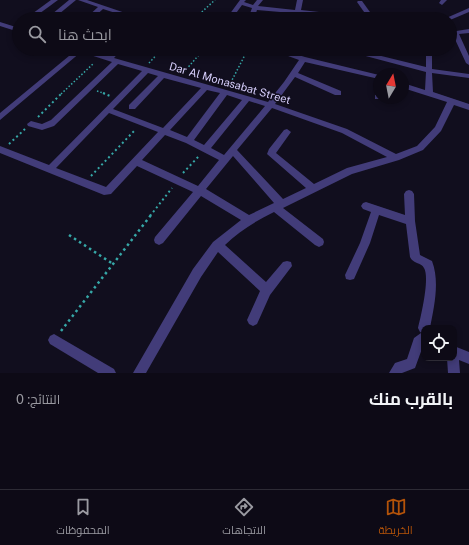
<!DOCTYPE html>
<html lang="ar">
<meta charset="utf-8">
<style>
:root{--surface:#0d0a16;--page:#1b1823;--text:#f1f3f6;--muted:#9a9aa1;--line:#2d2b35;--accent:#b45309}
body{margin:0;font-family:"Public Sans",Cairo,sans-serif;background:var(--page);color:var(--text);direction:rtl}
.controls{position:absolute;right:12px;bottom:12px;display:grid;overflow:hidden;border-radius:8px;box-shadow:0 2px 6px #0003}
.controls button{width:36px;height:36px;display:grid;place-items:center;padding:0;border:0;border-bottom:1px solid var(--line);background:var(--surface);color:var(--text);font:20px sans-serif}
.compass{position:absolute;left:373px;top:68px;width:36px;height:36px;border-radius:50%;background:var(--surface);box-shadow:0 2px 6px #0003;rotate:10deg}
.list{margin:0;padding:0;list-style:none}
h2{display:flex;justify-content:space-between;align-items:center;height:52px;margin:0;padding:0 16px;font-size:17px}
h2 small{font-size:13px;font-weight:400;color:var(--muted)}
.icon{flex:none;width:22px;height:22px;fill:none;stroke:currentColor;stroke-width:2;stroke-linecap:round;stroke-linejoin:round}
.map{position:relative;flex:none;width:469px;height:373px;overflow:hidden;direction:ltr}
.search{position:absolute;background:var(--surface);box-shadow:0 2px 6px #0003;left:12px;right:12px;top:12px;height:44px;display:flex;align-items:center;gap:10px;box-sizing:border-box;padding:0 14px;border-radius:22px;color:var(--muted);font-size:15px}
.sheet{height:116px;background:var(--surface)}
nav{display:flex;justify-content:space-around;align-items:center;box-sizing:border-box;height:56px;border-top:1px solid var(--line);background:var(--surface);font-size:11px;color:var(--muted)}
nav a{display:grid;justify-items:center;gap:2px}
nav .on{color:var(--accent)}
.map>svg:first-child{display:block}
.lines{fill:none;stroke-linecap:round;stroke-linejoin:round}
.path-far2{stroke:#36a7a7;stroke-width:1.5;stroke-dasharray:1.5 2;stroke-linecap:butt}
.path-far1{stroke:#36a7a7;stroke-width:2;stroke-dasharray:2 3;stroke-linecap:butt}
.path{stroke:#36a7a7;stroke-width:2.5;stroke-dasharray:2.5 3.5;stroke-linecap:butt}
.street{fill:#423c79;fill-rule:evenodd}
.labels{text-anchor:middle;stroke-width:3;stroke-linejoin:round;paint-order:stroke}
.street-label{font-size:11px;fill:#d6cefb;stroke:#110e1e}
</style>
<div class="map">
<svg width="469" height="373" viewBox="0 0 469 373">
<rect width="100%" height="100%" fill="#110e1e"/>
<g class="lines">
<g class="path-far2">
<polyline points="194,19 215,0"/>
<polyline points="149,63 162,49"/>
<polyline points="184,72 204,49"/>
<polyline points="229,86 248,49"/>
<polyline points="97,91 106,94"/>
<polyline points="61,94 94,63"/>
</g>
<g class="path-far1">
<polyline points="103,93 110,96"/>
<polyline points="38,117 62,93"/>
<polyline points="9,144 25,129"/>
<polyline points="183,173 199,156"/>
<polyline points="91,176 135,130"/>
<polyline points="150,216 172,188"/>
</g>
<g class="path">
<polyline points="69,235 113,264"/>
<polyline points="61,331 151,215"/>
</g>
<g class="street">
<polygon points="51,0 58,0 32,19 25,19"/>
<polygon points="69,0 76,0 53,19 46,19"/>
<polygon points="78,0 87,0 143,19 134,19 103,9 92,19 85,19 98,7"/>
<polygon points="240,0 246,0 244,2 253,5 257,0 263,0 258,6 295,10 297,0 303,0 301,10 319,12 327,19 320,19 315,15 257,10 254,19 248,19 252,8 242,5 234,16 230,16 229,15"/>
<polygon points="441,0 447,0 442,5 439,3"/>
<polygon points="358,1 362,1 375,19 369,19 357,2"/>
<polygon points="469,8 469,12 450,20 444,19"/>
<polygon points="0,22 19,28 19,32 0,26"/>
<polygon points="469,29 469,33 459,34 469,56 469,65 466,63 453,35 450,36 450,32"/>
<path d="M74,49H84L108,56L115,49H122L114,58L268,102L284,82L299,60L269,49H279L305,57L379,75V79L305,62L298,73L341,91V95H335L295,77L275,104L347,129L396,154L417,146L435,127L447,102L403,88V83L425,90L426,72L343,50L342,49H353L426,67V49H432V69L469,74V78L432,73L433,92L469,104V110L454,105L441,131L423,150L399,160L352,174L283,208L323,239L324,242L323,245L319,247L315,245L274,212C256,221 239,231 225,245L266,282L283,262L287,261L291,262L292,266L270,295L257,324L253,326L249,324L247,320L260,291L218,252L201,277L146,373H133L193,269L213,242L241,220L201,196L163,243L159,245L155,243L154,240L155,237L193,192L137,166L111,194L104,195L0,153V146L49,165L142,71L118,64L54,126L42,130L28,126L27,124L31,121L42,124L51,120L112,62L81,52L0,120V113L75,51ZM148,73L158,76L129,105V109H135L164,78L201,88L163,128L113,109ZM207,90L220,93L187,137L170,130ZM227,95L242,100L204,145L194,140ZM249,101L265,106L224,155L211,148ZM272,108L342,133L387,157L347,168L314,184L276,153L291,132L287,129L284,130L269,149L267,154L306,188L283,199L237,150ZM109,113L158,132L106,187L56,168ZM165,135L186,143L219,160L198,186L142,160ZM233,156L274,203L249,215L206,189Z"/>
<polygon points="379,94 379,98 382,99 375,99 375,95"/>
<path d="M409,190L412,191L414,194L415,221L420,255L432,261C440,282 434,307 430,328H424V334L420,332L418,328C421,316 430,278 424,268C421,262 413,264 410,257L406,224L379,215L370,243L354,279L350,280L346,279L345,275L360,243L371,212L363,209L361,206L363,203L366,202L405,215L404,194L406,191Z"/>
<polygon points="421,333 424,334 424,346 423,346 415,368 402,373 389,373 395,363 407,359 414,338"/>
<polygon points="54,334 114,369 116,373 98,373 50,344 48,340 50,336"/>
<polygon points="454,346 469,352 469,364 459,360 460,373 448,373 447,358 454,358"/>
</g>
</g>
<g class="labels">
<g class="street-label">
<text transform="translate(230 83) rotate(16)" y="4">Dar Al Monasabat Street</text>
</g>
</g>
</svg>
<div class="controls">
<button><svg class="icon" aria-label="locate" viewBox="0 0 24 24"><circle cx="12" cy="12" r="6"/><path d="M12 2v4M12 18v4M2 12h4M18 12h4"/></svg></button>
</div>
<svg class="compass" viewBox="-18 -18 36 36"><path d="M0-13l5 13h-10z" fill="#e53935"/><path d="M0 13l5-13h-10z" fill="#9a9aa1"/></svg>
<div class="search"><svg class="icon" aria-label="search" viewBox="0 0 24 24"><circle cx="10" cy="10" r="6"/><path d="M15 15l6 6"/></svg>ابحث هنا</div>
</div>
<section class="sheet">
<h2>بالقرب منك<small>النتائج: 0</small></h2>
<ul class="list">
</ul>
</section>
<nav>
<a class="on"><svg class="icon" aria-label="map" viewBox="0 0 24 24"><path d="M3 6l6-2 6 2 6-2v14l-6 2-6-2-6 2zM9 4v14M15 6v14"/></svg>الخريطة</a>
<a><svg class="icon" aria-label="directions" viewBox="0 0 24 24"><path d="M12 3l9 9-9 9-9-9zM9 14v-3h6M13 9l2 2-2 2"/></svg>الاتجاهات</a>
<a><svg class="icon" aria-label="saved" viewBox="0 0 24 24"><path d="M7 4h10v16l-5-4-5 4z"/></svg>المحفوظات</a>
</nav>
